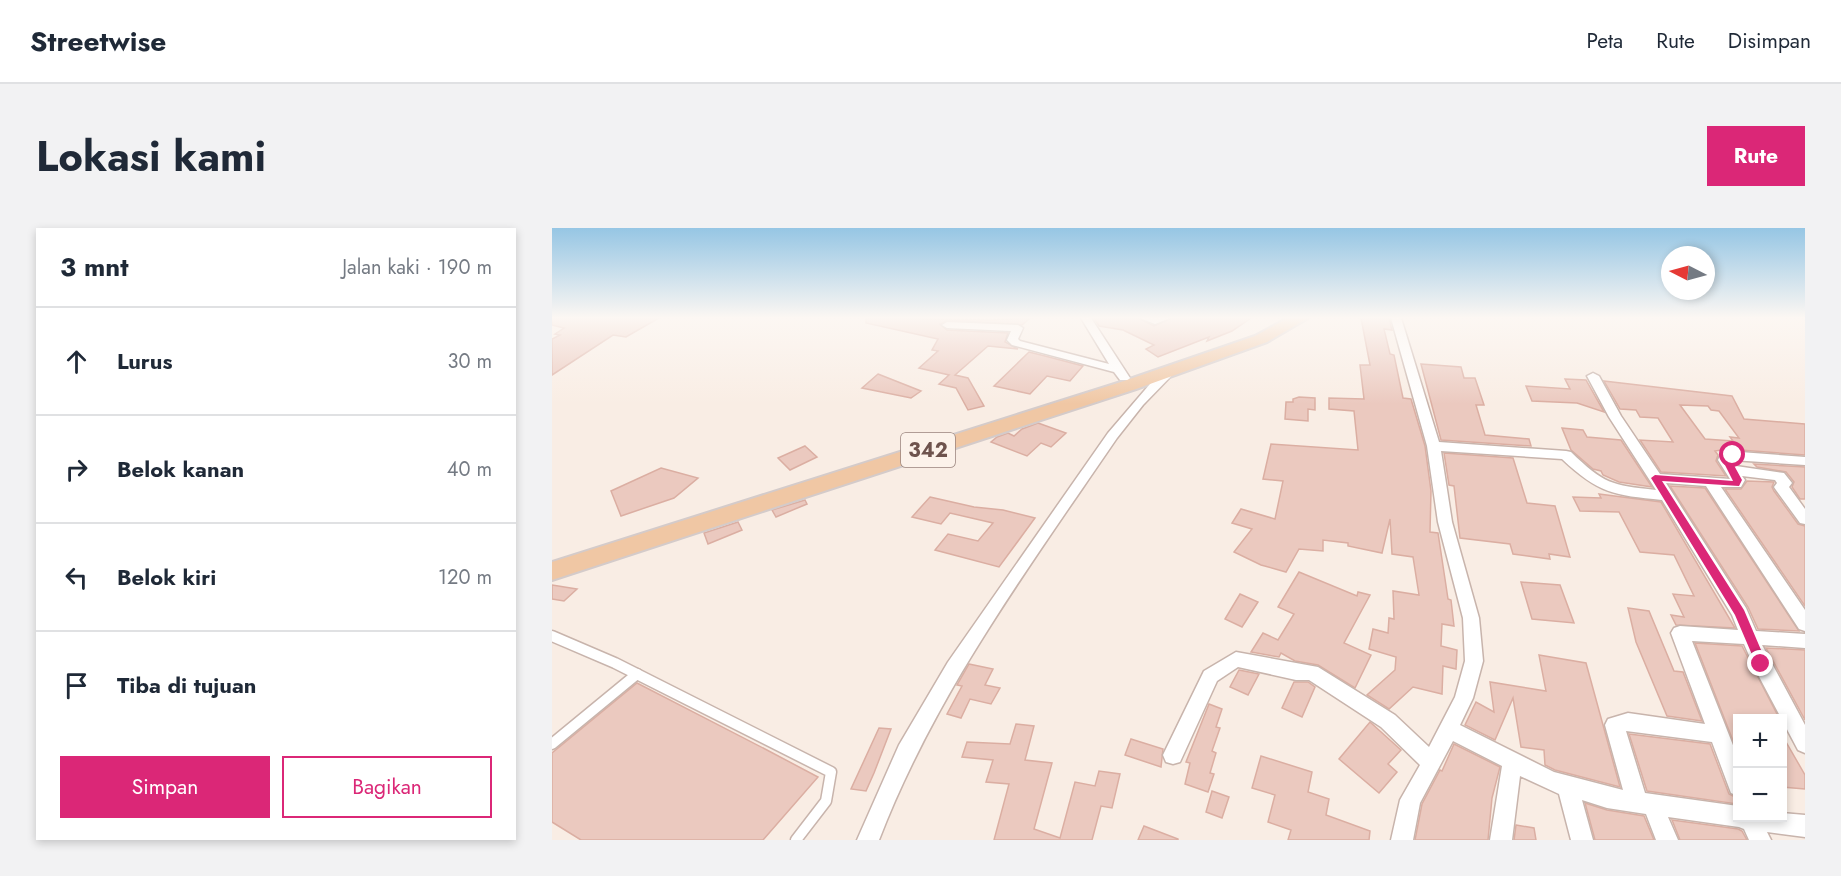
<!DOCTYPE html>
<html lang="id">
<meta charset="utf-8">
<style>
:root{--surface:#fff;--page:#f2f2f3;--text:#1f2937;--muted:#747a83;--line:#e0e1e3;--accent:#db2777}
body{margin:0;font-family:Jost,sans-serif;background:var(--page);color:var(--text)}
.controls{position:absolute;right:18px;bottom:18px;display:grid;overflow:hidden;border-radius:0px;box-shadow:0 3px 9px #0003}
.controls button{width:54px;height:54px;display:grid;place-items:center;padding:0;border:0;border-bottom:2px solid var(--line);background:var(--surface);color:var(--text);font:30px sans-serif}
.compass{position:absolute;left:1109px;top:18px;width:54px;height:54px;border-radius:50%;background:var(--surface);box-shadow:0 3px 9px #0003;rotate:276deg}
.stop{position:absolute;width:18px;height:18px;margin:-14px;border:4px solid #db2777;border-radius:50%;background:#fff}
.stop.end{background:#db2777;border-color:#fff;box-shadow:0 2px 6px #0008}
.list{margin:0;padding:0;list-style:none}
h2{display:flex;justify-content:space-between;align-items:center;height:78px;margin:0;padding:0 24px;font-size:26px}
h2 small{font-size:20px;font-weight:400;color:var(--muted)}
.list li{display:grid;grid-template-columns:39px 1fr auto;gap:18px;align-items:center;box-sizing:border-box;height:108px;padding:0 24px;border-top:2px solid var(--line)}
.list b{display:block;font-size:22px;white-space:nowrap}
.list em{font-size:20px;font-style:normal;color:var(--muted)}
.actions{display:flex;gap:12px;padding:18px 24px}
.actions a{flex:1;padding:14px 0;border:2px solid var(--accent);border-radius:0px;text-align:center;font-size:21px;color:var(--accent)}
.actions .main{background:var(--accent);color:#fff}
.icon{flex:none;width:33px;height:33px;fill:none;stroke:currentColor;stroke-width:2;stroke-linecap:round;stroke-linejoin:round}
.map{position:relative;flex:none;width:1253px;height:612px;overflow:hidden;border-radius:0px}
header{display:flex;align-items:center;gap:36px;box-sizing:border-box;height:84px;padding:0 30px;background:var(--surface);border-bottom:2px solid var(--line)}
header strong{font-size:28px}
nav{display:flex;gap:33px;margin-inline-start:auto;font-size:21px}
.intro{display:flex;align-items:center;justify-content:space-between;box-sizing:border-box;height:144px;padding:0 36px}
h1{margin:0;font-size:42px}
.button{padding:15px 27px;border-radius:0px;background:var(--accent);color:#fff;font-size:21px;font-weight:700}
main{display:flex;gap:36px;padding:0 36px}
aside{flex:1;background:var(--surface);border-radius:0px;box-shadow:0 3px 9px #0003}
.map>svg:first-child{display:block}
.building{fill:#ebc9bf;stroke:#dbaea2;stroke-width:1.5;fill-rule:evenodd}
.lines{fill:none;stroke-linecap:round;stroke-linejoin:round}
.lane-casing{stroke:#c8b4ac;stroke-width:13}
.street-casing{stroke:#c8b4ac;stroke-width:3}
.primary-casing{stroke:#d4cbca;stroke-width:4}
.lane{stroke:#fff;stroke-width:10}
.street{fill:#fff;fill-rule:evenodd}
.primary{fill:#f0c7a4;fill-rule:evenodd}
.route{fill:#db2777}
.labels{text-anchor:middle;stroke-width:4.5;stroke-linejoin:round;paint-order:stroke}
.shield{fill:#fcf2ea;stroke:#99837c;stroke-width:1.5}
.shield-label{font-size:20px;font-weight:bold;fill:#6e534d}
</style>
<header>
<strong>Streetwise</strong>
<nav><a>Peta</a><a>Rute</a><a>Disimpan</a></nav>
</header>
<div class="intro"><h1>Lokasi kami</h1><a class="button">Rute</a></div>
<main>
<aside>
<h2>3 mnt<small>Jalan kaki · 190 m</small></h2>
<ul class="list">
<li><svg class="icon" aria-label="ahead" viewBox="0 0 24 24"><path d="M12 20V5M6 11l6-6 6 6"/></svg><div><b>Lurus</b></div><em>30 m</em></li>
<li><svg class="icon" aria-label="right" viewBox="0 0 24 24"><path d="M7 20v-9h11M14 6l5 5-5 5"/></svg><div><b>Belok kanan</b></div><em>40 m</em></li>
<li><svg class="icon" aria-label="left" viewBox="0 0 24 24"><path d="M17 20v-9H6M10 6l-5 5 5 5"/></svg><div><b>Belok kiri</b></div><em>120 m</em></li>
<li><svg class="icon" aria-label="arrive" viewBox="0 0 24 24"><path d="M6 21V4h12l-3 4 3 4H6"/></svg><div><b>Tiba di tujuan</b></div></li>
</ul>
<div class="actions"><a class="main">Simpan</a><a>Bagikan</a></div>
</aside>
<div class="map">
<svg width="1253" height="612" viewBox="0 0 1253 612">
<rect width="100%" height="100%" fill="#f9ede4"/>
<g class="building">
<polygon points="0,90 107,90 74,109 61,107 0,147 0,111 8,107 3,106 12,100 0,97"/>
<polygon points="314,90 439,92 478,90 470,97 395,92 388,96 395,102 456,105 453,114 466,121 436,118 403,147 416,150 432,178 416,182 404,160 387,156 397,147 367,140 386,123 380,122 386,111 314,95"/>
<polygon points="542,90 586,90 602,98 620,90 699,90 680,103 655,113 657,109 606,129 594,121 602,117 571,102 547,98"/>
<polygon points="809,90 837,90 840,102 832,101 838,126 842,127 851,170 859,171 873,218 879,263 878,304 886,305 893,351 896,371 899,372 902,398 890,396 889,418 905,422 904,441 891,438 890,466 861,459 837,481 815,467 843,442 844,429 817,421 821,401 836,405 837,390 842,391 841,363 867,367 861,329 840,326 838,291 830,325 796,318 796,315 771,312 771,323 747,321 734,344 709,337 682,324 700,301 680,295 689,281 723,291 731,253 711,251 719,216 806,222 802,183 777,181 777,170 812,171 808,137 818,137"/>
<polygon points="477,124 493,128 531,138 518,153 495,148 478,166 442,158"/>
<polygon points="869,136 909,139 912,150 923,150 932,177 924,177 933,207 977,211 979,218 889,212"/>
<polygon points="326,146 369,163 359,170 310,160"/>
<polygon points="1013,151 1034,152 1052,184 1025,175 980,173 974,158 1018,161"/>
<path d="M1052,153L1180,168L1192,191L1253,196V227L1175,221L1163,223L1166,227L1164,233L1174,248L1109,244L1088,212L1121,214L1106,190L1088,189L1084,182L1068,181ZM1128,177L1156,178L1159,182L1167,183L1187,210L1178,209L1181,213L1153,211Z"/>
<polygon points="747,169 763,170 763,182 756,181 756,193 733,191 734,174 741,174 741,171"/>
<polygon points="486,195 514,205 499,219 489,215 475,228 439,214 445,209 456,205 462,208 470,201"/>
<polygon points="1010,200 1031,202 1035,209 1069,212 1100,259 1067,254 1051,247 1049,243 1041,241 1019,222"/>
<polygon points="253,218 265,229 238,242 226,230"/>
<polygon points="892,225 961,230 975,275 1003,278 1018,329 997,326 998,331 961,326 958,316 908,310 902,258 897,257"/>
<polygon points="1202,236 1253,239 1253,271 1248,271 1240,259 1242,254 1234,244 1205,239"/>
<polygon points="109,240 146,250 122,270 69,288 59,263"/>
<polygon points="1195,253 1222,254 1220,259 1222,263 1246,296 1253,298 1253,378 1173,261 1189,261"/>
<polygon points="1118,258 1153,260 1247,403 1206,401 1196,379"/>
<polygon points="1047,266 1109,274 1183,400 1124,397 1119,387 1132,389 1121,366 1142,368 1122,327 1088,324 1067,284 1028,283 1021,269 1049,270"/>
<polygon points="378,269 422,279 451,282 483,290 447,339 383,322 396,306 426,313 441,295 398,285 389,296 360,289"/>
<polygon points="253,272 255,276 224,289 220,282"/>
<polygon points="186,294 190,302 156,316 152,305"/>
<polygon points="747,344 805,368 806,364 818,367 792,415 819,427 803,460 766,437 743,433 729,425 727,429 699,424 711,405 726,412 742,386 726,379"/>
<polygon points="969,354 1008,357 1022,395 980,391"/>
<polygon points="0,357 25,361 12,373 0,371"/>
<polygon points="688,366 706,374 690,399 673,391"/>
<polygon points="1076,380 1097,383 1122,443 1131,444 1150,493 1115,488 1084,414"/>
<polygon points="1143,415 1190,418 1227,490 1185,490 1185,523"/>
<polygon points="1214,420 1253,422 1253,492"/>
<polygon points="987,427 1034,435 1068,559 1003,542 993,537 992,522 969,519 961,470 943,512 913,497 924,474 942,484 938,454 994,463"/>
<polygon points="417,436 441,441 433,457 448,460 439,476 418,471 409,490 395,486 410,458 405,457"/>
<polygon points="687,442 707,446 696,467 678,459"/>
<polygon points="742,454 756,454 763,459 750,489 730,480"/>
<polygon points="85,455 213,521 266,549 211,612 29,612 0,594 0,525"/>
<polygon points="657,476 670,481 664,499 668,500 660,523 664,525 658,545 662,546 656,564 633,556 638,535 634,534"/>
<polygon points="818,494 849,522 836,536 845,544 827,565 787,531"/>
<polygon points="464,496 482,498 473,532 500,535 482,601 508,610 523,554 543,558 547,543 568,546 560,580 549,578 540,612 442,612 457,556 434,554 441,532 410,529 415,514 458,516"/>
<polygon points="327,500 339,501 322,545 314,563 299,561"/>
<polygon points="1077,506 1158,516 1177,566 1185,570 1185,576 1095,563"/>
<polygon points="1230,507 1253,547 1253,561 1230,559"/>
<polygon points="579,511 611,521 609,539 573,527"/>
<polygon points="902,516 948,539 940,570 936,612 863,612 870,576 888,542 890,543"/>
<polygon points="709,528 760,544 756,564 777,571 774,587 818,603 817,612 736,612 739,602 716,594 723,567 700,560"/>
<polygon points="660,563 677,569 670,590 654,584"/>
<polygon points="1033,575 1055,582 1092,588 1102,612 1043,612"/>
<polygon points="1120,592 1186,601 1190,603 1195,612 1128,612"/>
<polygon points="964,597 982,600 984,612 962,612"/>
<polygon points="592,598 626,611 626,612 586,612"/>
</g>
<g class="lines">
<g class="lane-casing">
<g id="lane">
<polyline points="0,408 63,435 279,544 274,573 244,612"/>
<polyline points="0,516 85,446"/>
</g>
</g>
<g class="street-casing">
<g id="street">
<polygon points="529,90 539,90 578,150 576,152 568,152 562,144 460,117 455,112 459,103 395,100 390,97 395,94 466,97 471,100 466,111 468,113 557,136"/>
<polygon points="588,90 618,90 603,96"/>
<path d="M839,90H849L887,214L1014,223L1019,224C1052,256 1059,257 1104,262L1057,189L1035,148L1041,145L1047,148L1069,188L1108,246L1178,251L1166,232L1170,224L1175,223L1253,229V237L1180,232L1184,238L1232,245L1240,255L1237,259L1253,281V296L1248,295L1224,262L1222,259L1225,255L1223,252L1190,248L1193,252L1189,259H1169L1253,382V403L1247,401L1154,258L1114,255L1194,380L1204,403L1253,406V420L1210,417L1253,497V525L1246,522L1203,441L1192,416L1140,413L1186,530V568L1179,565L1160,514L1074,503L1093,565L1186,578V590H1230V585L1253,587V609L1215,604L1219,612H1197L1192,601L1187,599L1116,589L1126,612H1104L1094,586L1055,580L1030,572L1041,612H1019L1007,566L968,548L960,612H938L950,538L901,513L868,575L861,612H839L848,572L868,537L829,499L757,452H744L686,439L665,453L628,534L621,536L614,534L611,527L652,443L684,424L766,439L843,487L877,519L903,469L913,433L911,390L886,294L875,218ZM889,223L1010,231C1047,266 1062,267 1110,272L1180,387L1186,402L1128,398L1122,400L1119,405L1153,496L1076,485L1056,491L1053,497L1071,562L1002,544L908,497L921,470L931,433L927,390L900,294Z"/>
<path d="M618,140L624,143L591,177L565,210C477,339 383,466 327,612H305L347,517L396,434L556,205L598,156Z"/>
</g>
</g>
<g class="primary-casing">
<polygon id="primary" points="736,90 756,90 715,114 584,161 0,352 0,334 572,153 703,108"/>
</g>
<use href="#lane" class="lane"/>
<use href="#street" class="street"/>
<use href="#primary" class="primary"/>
</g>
<linearGradient id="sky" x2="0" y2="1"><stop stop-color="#96c6e4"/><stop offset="0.51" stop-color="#fcf7f3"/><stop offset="1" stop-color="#fcf7f3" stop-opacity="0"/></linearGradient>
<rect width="1253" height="176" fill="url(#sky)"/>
<polygon class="route" points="1181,224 1185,227 1178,230 1190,252 1187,258 1110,253 1192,382 1215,436 1209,441 1204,436 1183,387 1099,250 1103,247 1181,253 1169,229"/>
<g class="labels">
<rect class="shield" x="349" y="205" width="54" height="34" rx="4.5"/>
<g class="shield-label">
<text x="376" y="229">342</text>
</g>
</g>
</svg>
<div class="controls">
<button>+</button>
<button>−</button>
</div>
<svg class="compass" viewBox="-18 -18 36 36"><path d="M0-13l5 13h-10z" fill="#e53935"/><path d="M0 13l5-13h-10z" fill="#747a83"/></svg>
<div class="stop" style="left:1181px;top:227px"></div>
<div class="stop end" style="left:1209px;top:436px"></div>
</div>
</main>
